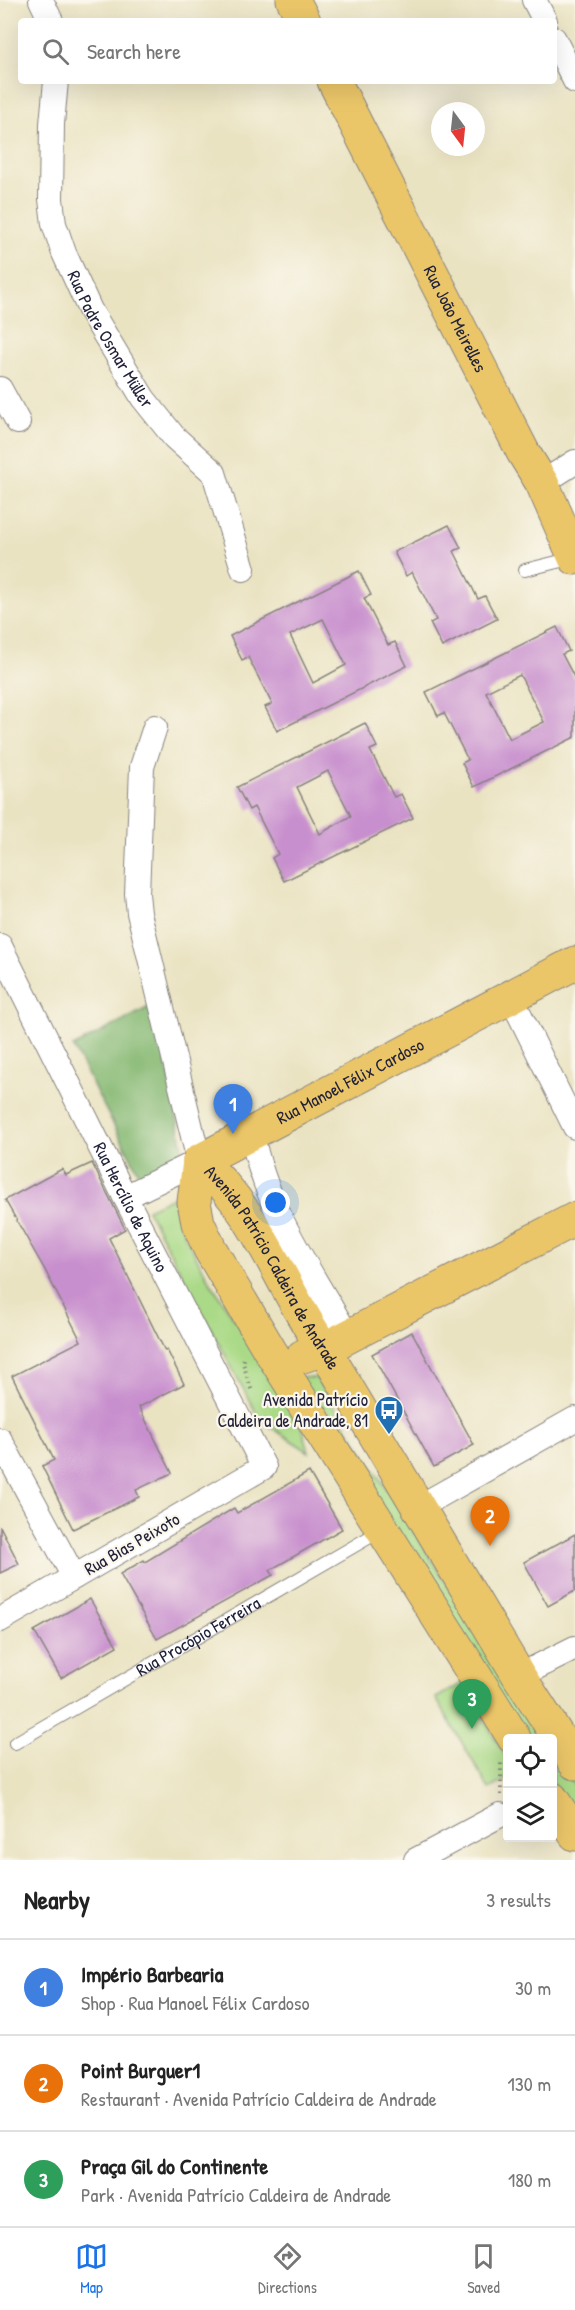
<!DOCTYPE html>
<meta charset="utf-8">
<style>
:root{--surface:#fff;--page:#f6f6f6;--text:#222;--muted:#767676;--line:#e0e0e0;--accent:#1a73e8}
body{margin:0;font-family:"Patrick Hand",sans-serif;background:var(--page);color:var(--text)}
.controls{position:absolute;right:18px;bottom:18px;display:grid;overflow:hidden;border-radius:6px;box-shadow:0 6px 24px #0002}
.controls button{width:54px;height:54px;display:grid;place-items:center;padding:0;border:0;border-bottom:2px solid var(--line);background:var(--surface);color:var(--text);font:30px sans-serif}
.compass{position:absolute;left:431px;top:102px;width:54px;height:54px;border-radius:50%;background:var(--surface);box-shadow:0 6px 24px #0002;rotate:165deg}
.you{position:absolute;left:276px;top:1203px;width:21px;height:21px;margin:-15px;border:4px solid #fff;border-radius:50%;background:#1a73e8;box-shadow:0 0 0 9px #1a73e833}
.badge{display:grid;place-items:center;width:39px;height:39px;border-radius:50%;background:var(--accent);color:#fff;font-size:20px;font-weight:700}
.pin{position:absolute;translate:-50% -50px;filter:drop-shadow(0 2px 3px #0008)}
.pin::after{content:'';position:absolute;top:32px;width:21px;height:18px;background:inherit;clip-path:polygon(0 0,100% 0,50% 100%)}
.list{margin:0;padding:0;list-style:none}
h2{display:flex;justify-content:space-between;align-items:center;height:78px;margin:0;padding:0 24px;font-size:26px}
h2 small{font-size:20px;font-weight:400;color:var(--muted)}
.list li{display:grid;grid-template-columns:39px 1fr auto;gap:18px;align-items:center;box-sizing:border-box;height:96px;padding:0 24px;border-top:2px solid var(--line)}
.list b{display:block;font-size:22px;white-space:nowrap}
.list p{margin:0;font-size:20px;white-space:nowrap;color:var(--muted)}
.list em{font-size:20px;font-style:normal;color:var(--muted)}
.icon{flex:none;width:33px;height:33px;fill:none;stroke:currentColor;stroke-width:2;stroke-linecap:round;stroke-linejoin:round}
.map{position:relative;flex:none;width:575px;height:1860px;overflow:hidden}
.search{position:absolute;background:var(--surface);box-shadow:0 6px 24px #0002;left:18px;right:18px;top:18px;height:66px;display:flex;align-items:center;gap:15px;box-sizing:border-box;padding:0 21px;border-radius:6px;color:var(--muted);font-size:22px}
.sheet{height:366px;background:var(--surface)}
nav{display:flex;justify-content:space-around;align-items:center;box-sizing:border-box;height:84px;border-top:2px solid var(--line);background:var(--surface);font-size:16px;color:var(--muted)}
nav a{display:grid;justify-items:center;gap:3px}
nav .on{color:var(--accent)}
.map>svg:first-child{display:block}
.green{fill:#aada87;stroke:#667e61;stroke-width:1.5}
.forest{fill:#87ba74;stroke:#546e58;stroke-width:1.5}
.building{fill:#c88fce;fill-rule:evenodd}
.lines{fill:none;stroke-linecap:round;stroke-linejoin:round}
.service-casing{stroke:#86827e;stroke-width:14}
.minor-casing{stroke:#86827e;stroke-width:26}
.primary-casing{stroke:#86827e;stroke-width:35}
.path{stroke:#86827e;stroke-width:4;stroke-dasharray:1.5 4.5;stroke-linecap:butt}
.service{stroke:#fff;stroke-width:12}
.minor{stroke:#fff;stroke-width:24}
.primary{stroke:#ebc669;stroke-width:33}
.labels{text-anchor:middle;stroke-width:4.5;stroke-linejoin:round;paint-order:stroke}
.street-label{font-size:18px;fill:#22223b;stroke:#fbf7ec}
.poi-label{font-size:18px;fill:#22223b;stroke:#fbf7ec;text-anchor:end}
</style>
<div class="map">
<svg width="575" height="1860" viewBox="0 0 575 1860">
<rect width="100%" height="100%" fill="#fbf7ec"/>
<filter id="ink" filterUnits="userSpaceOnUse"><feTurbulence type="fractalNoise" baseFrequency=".0167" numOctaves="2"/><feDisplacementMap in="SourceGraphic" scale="12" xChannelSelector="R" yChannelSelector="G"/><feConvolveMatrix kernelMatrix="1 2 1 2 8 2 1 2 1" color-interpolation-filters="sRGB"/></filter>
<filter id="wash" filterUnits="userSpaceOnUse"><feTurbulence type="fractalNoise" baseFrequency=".008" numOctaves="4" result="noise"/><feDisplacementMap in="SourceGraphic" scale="24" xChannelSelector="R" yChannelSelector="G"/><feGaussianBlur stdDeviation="1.35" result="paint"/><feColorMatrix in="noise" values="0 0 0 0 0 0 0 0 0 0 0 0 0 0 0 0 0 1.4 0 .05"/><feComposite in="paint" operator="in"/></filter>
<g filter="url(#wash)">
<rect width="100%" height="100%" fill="#eae3c2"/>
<g class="green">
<polygon points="173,1197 185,1236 209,1280 301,1422 309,1452 260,1420 147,1209"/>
<polygon points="294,1377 316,1378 545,1738 524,1738"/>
<polygon points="463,1683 507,1759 507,1779 489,1789 436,1698"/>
<polygon points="552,1751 575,1786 575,1818 553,1783"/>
</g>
<polygon class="forest" points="155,1004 184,1154 141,1177 73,1047"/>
<g id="blocks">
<g class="building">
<polygon points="449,525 461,548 454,551 478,599 485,596 497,619 442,647 430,623 436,620 412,572 406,576 394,552"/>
<path d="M359,571L371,595L364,598L388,645L395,642L407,666L277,731L265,707L272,704L248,657L242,660L230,636ZM323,619L346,665L313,683L290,635Z"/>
<path d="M557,627L569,651L562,654L575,679V737L474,787L462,763L468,760L444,713L438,716L426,692ZM520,675L544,722L510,739L486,692Z"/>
<path d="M365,723L377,747L370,750L394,797L401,794L413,818L284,881L272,858L278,854L254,807L249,810L237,787ZM328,771L351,816L320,834L297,787Z"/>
<polygon points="92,1163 125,1229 109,1238 165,1351 167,1350 184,1384 139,1407 172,1473 136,1490 139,1497 73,1529 42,1466 54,1460 12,1376 81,1341 45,1270 5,1200 62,1169 66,1175"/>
<polygon points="412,1332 474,1445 434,1467 372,1354"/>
<polygon points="309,1472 342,1529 270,1570 273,1575 157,1639 120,1574 144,1560 145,1562 234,1508 237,1513"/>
<polygon points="0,1526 19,1564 0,1573"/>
<polygon points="575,1534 575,1591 548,1606 524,1562"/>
<polygon points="90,1599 117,1646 61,1678 34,1631"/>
</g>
</g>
</g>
<g filter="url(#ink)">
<use href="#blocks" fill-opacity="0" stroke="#86827e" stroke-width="1.5"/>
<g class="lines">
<g class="service-casing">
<g id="service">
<polyline points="525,570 573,558"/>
<path id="s1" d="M15,1743L382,1530"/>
</g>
</g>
<g class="minor-casing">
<g id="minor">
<polyline points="41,0 51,21"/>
<polyline points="534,0 545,21"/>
<polyline points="554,39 575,81"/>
<path id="s2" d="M56,81L52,124L51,199L54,224L64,253L90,310L143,398L174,437L214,473L243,569"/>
<polyline points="0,389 18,422"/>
<polyline points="542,483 575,462"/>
<path id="s3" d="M0,946L125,1197L264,1467L0,1620"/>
<polyline points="511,997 575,1127"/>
<path d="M252,1134C265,1208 312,1273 348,1337"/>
<polyline points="125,1197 199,1161 139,913 137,894 142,767 155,727"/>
<polyline points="0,1440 74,1577"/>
<polyline points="419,1507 575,1419"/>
<polyline points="519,1676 575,1648"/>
<polyline points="416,1860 500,1815"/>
</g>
</g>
<g class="primary-casing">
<g id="primary">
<polyline points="293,0 304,21"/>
<path id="s4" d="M334,81L523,452L542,483L575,558"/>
<path id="s5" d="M199,1161C258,1210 281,1288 324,1349L519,1676L575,1763"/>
<polyline points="199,1161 194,1202 198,1223 210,1249 269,1349 514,1738"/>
<path id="s6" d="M199,1161L575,963"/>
<polyline points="303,1356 324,1349 575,1219"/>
<polyline points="552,1799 575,1834"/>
</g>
</g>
<g class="path">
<polyline points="244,1359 243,1363 252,1392"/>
<polyline points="501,1795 501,1761"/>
</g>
<use href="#service" class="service"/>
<use href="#minor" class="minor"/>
<use href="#primary" class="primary"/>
</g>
</g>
<defs>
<g id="bus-pin" transform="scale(1.5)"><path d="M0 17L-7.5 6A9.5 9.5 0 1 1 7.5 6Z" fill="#1f6fb2" stroke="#fbf7ec"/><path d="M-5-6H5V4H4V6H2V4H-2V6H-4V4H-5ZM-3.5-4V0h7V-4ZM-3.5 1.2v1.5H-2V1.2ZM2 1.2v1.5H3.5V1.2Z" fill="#fff"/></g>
</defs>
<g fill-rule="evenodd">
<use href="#bus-pin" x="389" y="1410"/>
</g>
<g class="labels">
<g class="street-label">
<text dy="6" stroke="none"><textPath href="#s4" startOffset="267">Rua João Meirelles</textPath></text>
<text dy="6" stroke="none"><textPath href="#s2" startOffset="272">Rua Padre Osmar Müller</textPath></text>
<text dy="6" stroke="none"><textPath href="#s6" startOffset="171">Rua Manoel Félix Cardoso</textPath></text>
<text dy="6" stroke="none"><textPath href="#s3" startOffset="292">Rua Hercílio de Aquino</textPath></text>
<text dy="6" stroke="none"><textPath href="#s5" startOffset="130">Avenida Patrício Caldeira de Andrade</textPath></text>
<text transform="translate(132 1544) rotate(-30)" y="6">Rua Bias Peixoto</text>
<text dy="6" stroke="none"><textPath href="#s1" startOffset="212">Rua Procópio Ferreira</textPath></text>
</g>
<g class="poi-label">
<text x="368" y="1406">Avenida Patrício<tspan x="368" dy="21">Caldeira de Andrade, 81</tspan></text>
</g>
</g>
</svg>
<div class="controls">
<button><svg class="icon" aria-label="locate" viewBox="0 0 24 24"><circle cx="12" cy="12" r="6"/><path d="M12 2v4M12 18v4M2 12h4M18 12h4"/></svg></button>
<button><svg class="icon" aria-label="layers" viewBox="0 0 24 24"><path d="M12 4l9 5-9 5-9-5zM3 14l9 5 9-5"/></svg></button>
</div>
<svg class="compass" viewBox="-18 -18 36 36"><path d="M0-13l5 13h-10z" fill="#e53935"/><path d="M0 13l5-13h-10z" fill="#767676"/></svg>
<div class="you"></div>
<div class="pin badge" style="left:233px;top:1134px;background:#3f7fe0">1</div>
<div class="pin badge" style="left:490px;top:1546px;background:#e8710a">2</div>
<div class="pin badge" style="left:472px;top:1729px;background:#2e9e5b">3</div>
<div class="search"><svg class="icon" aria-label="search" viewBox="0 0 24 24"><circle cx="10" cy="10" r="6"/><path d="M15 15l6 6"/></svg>Search here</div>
</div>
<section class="sheet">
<h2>Nearby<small>3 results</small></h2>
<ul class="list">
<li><span class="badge" style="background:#3f7fe0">1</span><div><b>Império Barbearia</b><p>Shop · Rua Manoel Félix Cardoso</p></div><em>30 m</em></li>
<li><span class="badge" style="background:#e8710a">2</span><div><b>Point Burguer1</b><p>Restaurant · Avenida Patrício Caldeira de Andrade</p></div><em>130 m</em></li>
<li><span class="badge" style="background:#2e9e5b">3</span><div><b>Praça Gil do Continente</b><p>Park · Avenida Patrício Caldeira de Andrade</p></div><em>180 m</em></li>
</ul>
</section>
<nav>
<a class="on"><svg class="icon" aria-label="map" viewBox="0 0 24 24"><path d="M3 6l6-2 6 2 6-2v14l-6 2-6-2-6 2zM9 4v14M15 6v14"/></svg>Map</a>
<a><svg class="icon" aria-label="directions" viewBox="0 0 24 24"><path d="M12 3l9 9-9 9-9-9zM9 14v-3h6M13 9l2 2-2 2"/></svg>Directions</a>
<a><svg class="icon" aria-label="saved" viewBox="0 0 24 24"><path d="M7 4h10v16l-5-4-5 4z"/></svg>Saved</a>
</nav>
